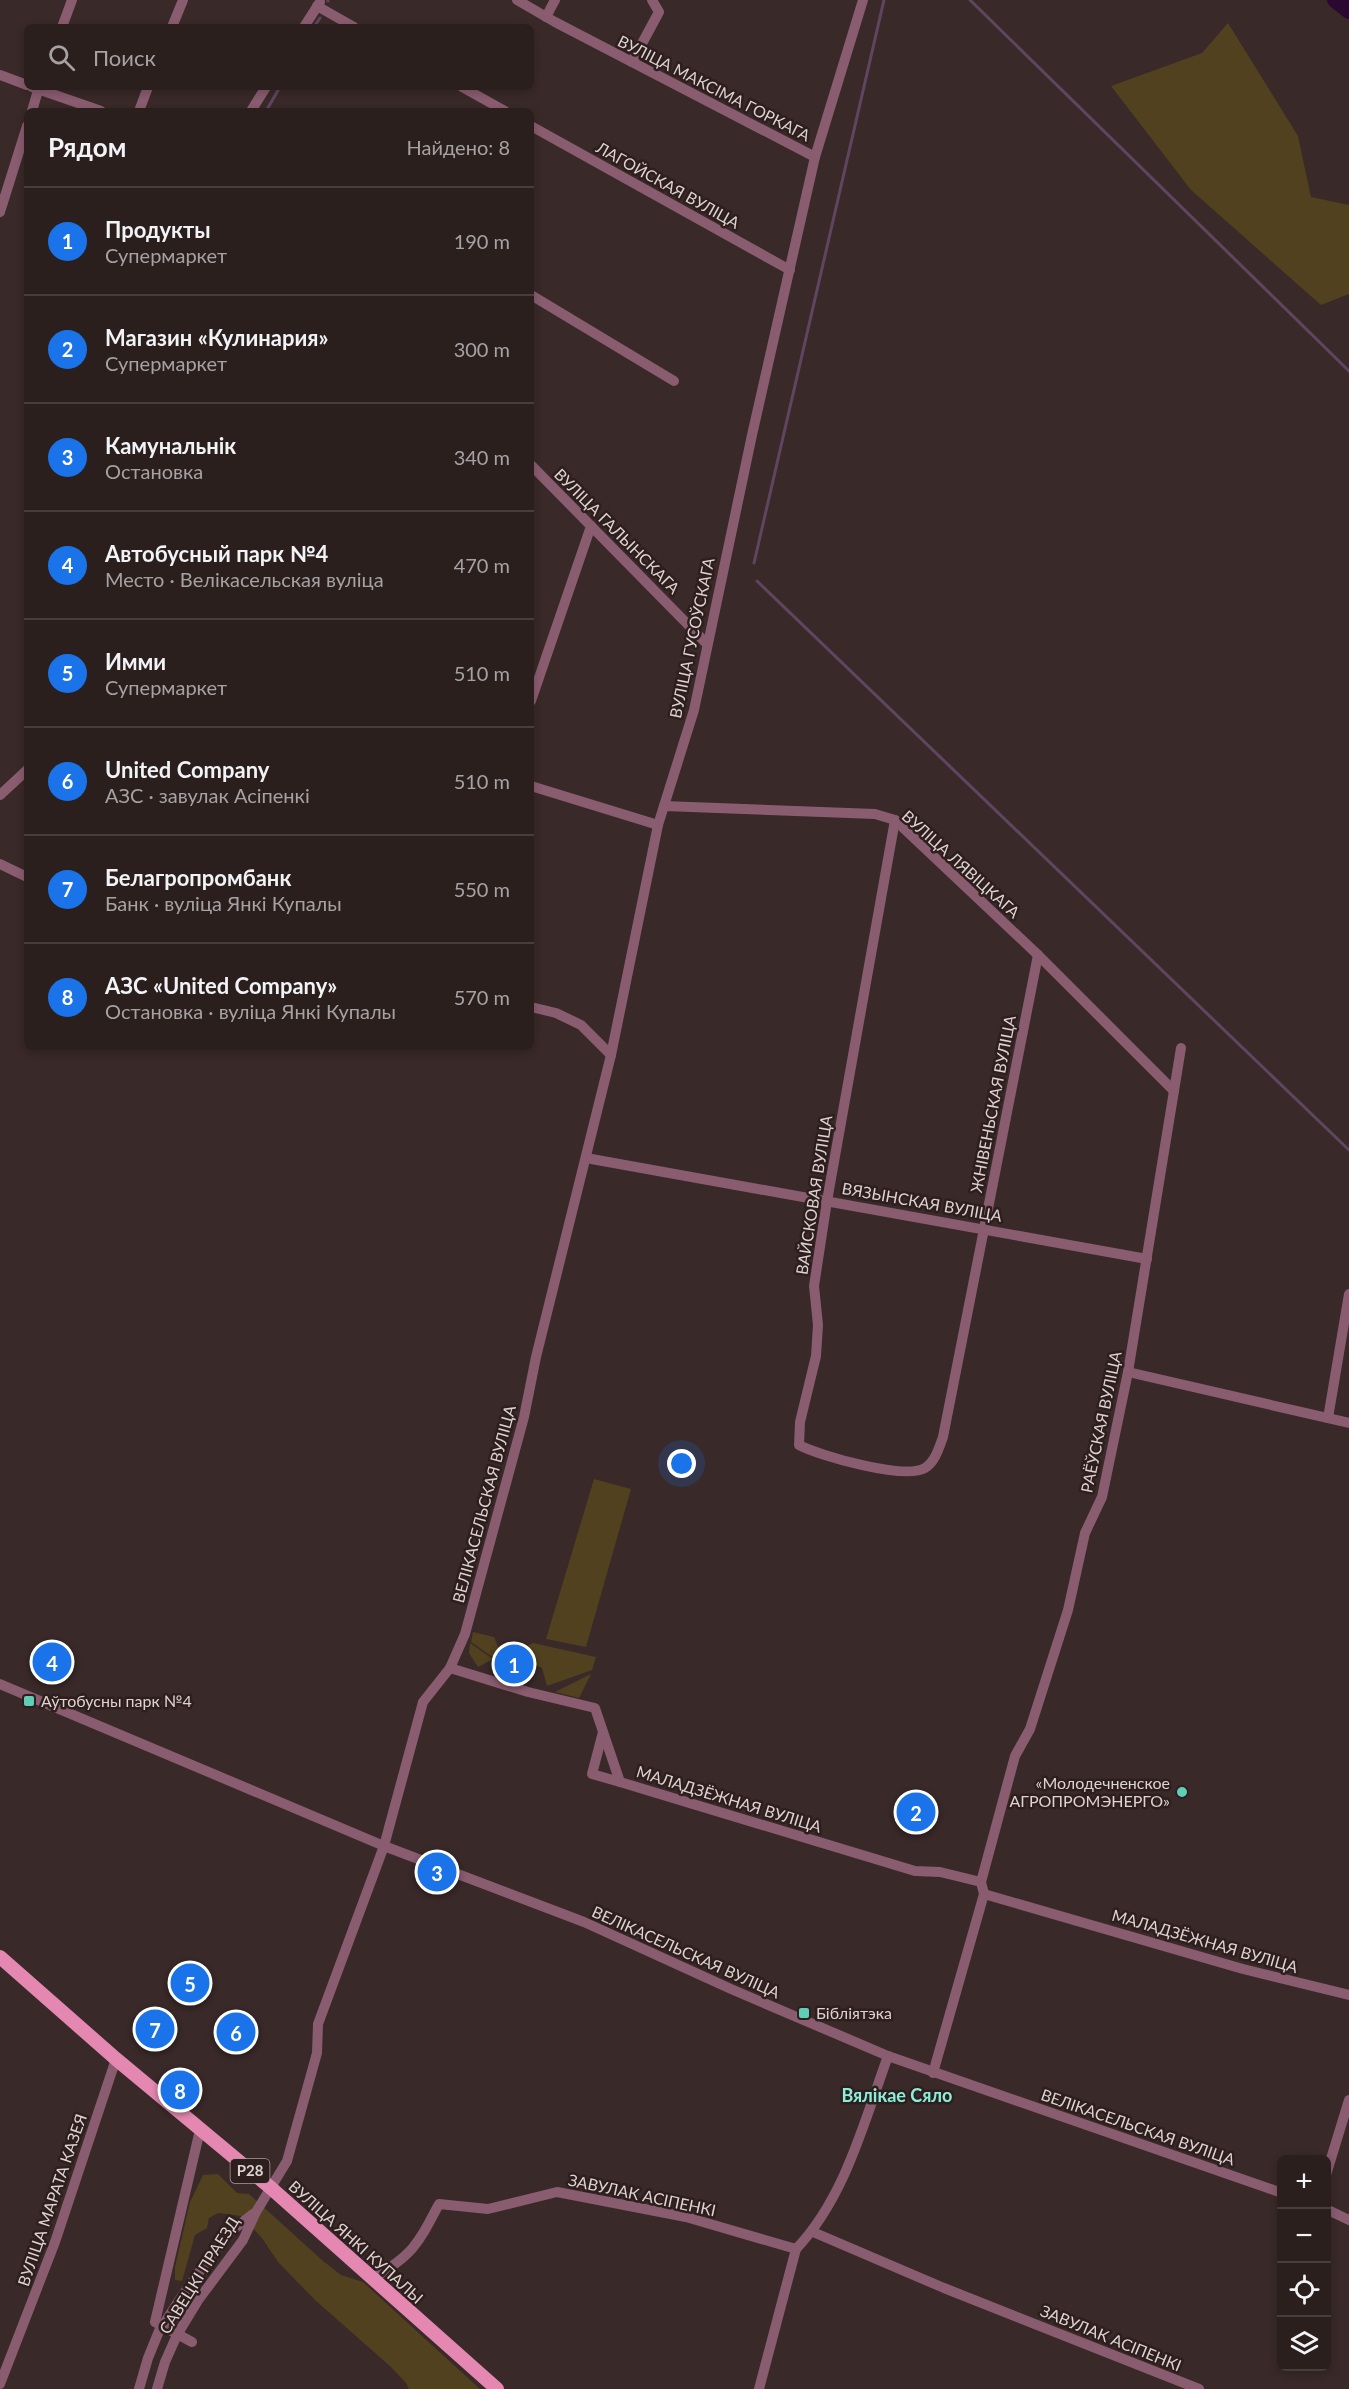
<!DOCTYPE html>
<html lang="ru">
<meta charset="utf-8">
<style>
:root{--surface:#2b1f1e;--page:#332727;--text:#f1f3f6;--muted:#a6a2a4;--line:#473d3c;--accent:#1a73e8}
body{margin:0;font-family:Lato,sans-serif;background:var(--page);color:var(--text)}
.controls{position:absolute;right:18px;bottom:18px;display:grid;overflow:hidden;border-radius:9px;box-shadow:0 3px 9px #0003}
.controls button{width:54px;height:54px;display:grid;place-items:center;padding:0;border:0;border-bottom:2px solid var(--line);background:var(--surface);color:var(--text);font:30px sans-serif}
.you{position:absolute;left:682px;top:1464px;width:21px;height:21px;margin:-15px;border:4px solid #fff;border-radius:50%;background:#1a73e8;box-shadow:0 0 0 9px #1a73e833}
.badge{display:grid;place-items:center;width:39px;height:39px;border-radius:50%;background:var(--accent);color:#fff;font-size:20px;font-weight:700}
.pin{position:absolute;translate:-50% -50%;border:3px solid #fff;box-shadow:0 2px 6px #0006}
.list{margin:0;padding:0;list-style:none}
h2{display:flex;justify-content:space-between;align-items:center;height:78px;margin:0;padding:0 24px;font-size:26px}
h2 small{font-size:20px;font-weight:400;color:var(--muted)}
.list li{display:grid;grid-template-columns:39px 1fr auto;gap:18px;align-items:center;box-sizing:border-box;height:108px;padding:0 24px;border-top:2px solid var(--line)}
.list b{display:block;font-size:22px;white-space:nowrap}
.list p{margin:0;font-size:20px;white-space:nowrap;color:var(--muted)}
.list em{font-size:20px;font-style:normal;color:var(--muted)}
.icon{flex:none;width:33px;height:33px;fill:none;stroke:currentColor;stroke-width:2;stroke-linecap:round;stroke-linejoin:round}
.map{position:relative;flex:none;width:1349px;height:2389px;overflow:hidden}
.search{position:absolute;background:var(--surface);box-shadow:0 3px 9px #0003;left:24px;top:24px;width:510px;height:66px;display:flex;align-items:center;gap:15px;box-sizing:border-box;padding:0 21px;border-radius:9px;color:var(--muted);font-size:22px}
.panel{position:absolute;background:var(--surface);box-shadow:0 3px 9px #0003;left:24px;top:108px;width:510px;height:942px;border-radius:9px}
.map>svg:first-child{display:block}
.green{fill:#51411e}
.lines{fill:none;stroke-linecap:round;stroke-linejoin:round}
.stream{stroke:#604561;stroke-width:3}
.river{stroke:#2b0830;stroke-width:16}
.minor{stroke:#895c6f;stroke-width:10}
.major{stroke:#e488b1;stroke-width:14}
.poi-dot{fill:#5eceb7;stroke:#2e1f1e;stroke-width:2}
.labels{text-anchor:middle;stroke-width:5;stroke-linejoin:round;paint-order:stroke}
.shield{fill:#2e1f1e;stroke:#a89d9c;stroke-width:1.5}
.shield-label{font-size:15px;font-weight:bold;fill:#ddd3d2}
.street-label{font-size:16px;fill:#ddd3d2;stroke:#2e1f1e}
.poi-label{font-size:16px;fill:#ddd3d2;stroke:#2e1f1e;text-anchor:start}
.neighbourhood-label{font-size:18px;font-weight:bold;fill:#8aefd9;stroke:#2e1f1e}
</style>
<div class="map">
<svg width="1349" height="2389" viewBox="0 0 1349 2389">
<rect width="100%" height="100%" fill="#392928"/>
<g class="green">
<polygon points="1228,23 1298,136 1311,197 1349,205 1349,294 1321,305 1191,190 1111,86 1202,53"/>
<polygon points="594,1479 631,1489 586,1647 546,1639"/>
<polygon points="473,1632 494,1637 501,1654 494,1658 471,1642"/>
<polygon points="470,1643 493,1659 478,1667 469,1653"/>
<polygon points="533,1643 596,1657 592,1670 547,1686 542,1668 511,1653"/>
<polygon points="591,1674 579,1698 555,1692"/>
<polygon points="218,2174 237,2193 249,2194 323,2261 341,2275 363,2282 480,2389 409,2389 406,2383 391,2367 315,2300 278,2262 262,2238 241,2216 218,2213 209,2218 207,2228 195,2235 182,2281 175,2280 175,2267 190,2202 203,2175"/>
</g>
<g class="lines">
<g class="stream">
<polyline points="970,0 1349,371"/>
<polyline points="328,1 328,0"/>
<polyline points="314,27 320,18"/>
<polyline points="266,111 280,87"/>
<polyline points="754,563 884,0"/>
<polyline points="757,581 1349,1150"/>
</g>
<polyline class="river" points="1335,0 1349,11"/>
<g class="minor">
<polyline points="517,0 555,22 815,157"/>
<polyline points="317,6 354,27"/>
<polyline points="546,17 555,0"/>
<polyline points="62,27 72,0"/>
<polyline points="172,27 183,0"/>
<polyline points="304,27 320,2"/>
<polyline points="632,62 659,12 652,0"/>
<polyline points="0,75 27,85"/>
<polyline points="32,87 101,111"/>
<polyline points="462,87 505,111"/>
<polyline points="32,111 39,87"/>
<polyline points="139,111 148,87"/>
<polyline points="251,111 266,87"/>
<polyline points="531,126 790,270"/>
<polyline points="0,212 27,126"/>
<polyline points="531,295 674,381"/>
<polyline points="531,465 707,644"/>
<polyline points="531,701 591,526"/>
<polyline points="531,786 658,825"/>
<polyline points="0,795 27,770"/>
<polyline points="664,806 875,814 895,820 1038,955 1174,1091"/>
<path d="M895,820L827,1201L814,1286L818,1325L816,1356L800,1422L799,1445C820,1456 905,1480 925,1468C935,1462 939,1448 943,1437L1038,955"/>
<polyline points="0,864 27,877"/>
<polyline points="531,1007 556,1013 581,1025 611,1055"/>
<polyline points="586,1158 1147,1259"/>
<polyline points="1128,1372 1349,1423"/>
<polyline points="1328,1418 1349,1294"/>
<polyline points="450,1668 528,1692 595,1708 620,1782 915,1871 940,1872 981,1882"/>
<polyline points="0,1684 384,1846 584,1922 731,1989 888,2056 1282,2193"/>
<polyline points="603,1732 592,1774 620,1782"/>
<polyline points="984,1894 981,1882 1015,1756 1030,1729 1068,1610 1085,1533 1102,1497 1128,1372 1181,1048"/>
<polyline points="984,1894 1243,1969 1349,1995"/>
<polyline points="933,2073 984,1894"/>
<polyline points="1326,2175 1349,2100"/>
<polyline points="1326,2209 1349,2220"/>
<polyline points="813,2232 944,2288 1199,2389"/>
<path d="M373,2278C413,2255 418,2244 439,2204L488,2209L557,2192L686,2217L796,2249"/>
<polyline points="192,2342 155,2322 200,2130"/>
<polyline points="0,2384 55,2242 116,2059"/>
<polyline points="139,2389 148,2358 159,2331 182,2296 225,2236 253,2214"/>
<polyline points="157,2389 165,2362 177,2335 199,2299 243,2240 256,2212 287,2161 317,2053 318,2024 384,1846 423,1702 450,1668 465,1634 524,1417 536,1357 611,1055 658,825 694,710 752,435 815,157 863,0"/>
<path d="M759,2389L796,2249C845,2198 864,2122 888,2056"/>
</g>
<polyline class="major" points="0,1957 116,2059 271,2188 497,2389"/>
</g>
<g class="poi-dot">
<rect x="23" y="1695" width="12" height="12" rx="3"/>
<circle cx="1182" cy="1792" r="6"/>
<rect x="798" y="2007" width="12" height="12" rx="3"/>
</g>
<g class="labels">
<rect class="shield" x="230.5" y="2159" width="39" height="24" rx="4.5"/>
<g class="shield-label">
<text x="250" y="2176">Р28</text>
</g>
<g class="street-label">
<text transform="translate(714 88) rotate(27)" y="6">ВУЛІЦА МАКСІМА ГОРКАГА</text>
<text transform="translate(668 185) rotate(29)" y="6">ЛАГОЙСКАЯ ВУЛІЦА</text>
<text transform="translate(617 531) rotate(45)" y="6">ВУЛІЦА ГАЛЫНСКАГА</text>
<text transform="translate(692 638) rotate(-78)" y="6">ВУЛІЦА ГУСОЎСКАГА</text>
<text transform="translate(961 864) rotate(42)" y="6">ВУЛІЦА ЛЯВІЦКАГА</text>
<text transform="translate(993 1104) rotate(-79)" y="6">ЖНІВЕНЬСКАЯ ВУЛІЦА</text>
<text transform="translate(814 1195) rotate(-81)" y="6">ВАЙСКОВАЯ ВУЛІЦА</text>
<text transform="translate(922 1202) rotate(10)" y="6">ВЯЗЫНСКАЯ ВУЛІЦА</text>
<text transform="translate(1101 1422) rotate(-78)" y="6">РАЁЎСКАЯ ВУЛІЦА</text>
<text transform="translate(484 1504) rotate(-75)" y="6">ВЕЛІКАСЕЛЬСКАЯ ВУЛІЦА</text>
<text transform="translate(729 1799) rotate(17)" y="6">МАЛАДЗЁЖНАЯ ВУЛІЦА</text>
<text transform="translate(1205 1941) rotate(16)" y="6">МАЛАДЗЁЖНАЯ ВУЛІЦА</text>
<text transform="translate(686 1952) rotate(24)" y="6">ВЕЛІКАСЕЛЬСКАЯ ВУЛІЦА</text>
<text transform="translate(1138 2127) rotate(19)" y="6">ВЕЛІКАСЕЛЬСКАЯ ВУЛІЦА</text>
<text transform="translate(642 2195) rotate(12)" y="6">ЗАВУЛАК АСІПЕНКІ</text>
<text transform="translate(52 2200) rotate(-71)" y="6">ВУЛІЦА МАРАТА КАЗЕЯ</text>
<text transform="translate(356 2242) rotate(42)" y="6">ВУЛІЦА ЯНКІ КУПАЛЫ</text>
<text transform="translate(199 2275) rotate(-58)" y="6">САВЕЦКІ ПРАЕЗД</text>
<text transform="translate(1111 2338) rotate(22)" y="6">ЗАВУЛАК АСІПЕНКІ</text>
</g>
<g class="poi-label">
<text x="41" y="1707">Аўтобусны парк №4</text>
<text x="1170" y="1789" text-anchor="end">«Молодечненское<tspan x="1170" dy="18">АГРОПРОМЭНЕРГО»</tspan></text>
<text x="816" y="2019">Бібліятэка</text>
</g>
<g class="neighbourhood-label">
<text x="897" y="2102">Вялікае Сяло</text>
</g>
</g>
</svg>
<div class="controls">
<button>+</button>
<button>−</button>
<button><svg class="icon" aria-label="locate" viewBox="0 0 24 24"><circle cx="12" cy="12" r="6"/><path d="M12 2v4M12 18v4M2 12h4M18 12h4"/></svg></button>
<button><svg class="icon" aria-label="layers" viewBox="0 0 24 24"><path d="M12 4l9 5-9 5-9-5zM3 14l9 5 9-5"/></svg></button>
</div>
<div class="you"></div>
<div class="pin badge" style="left:514px;top:1664px">1</div>
<div class="pin badge" style="left:916px;top:1812px">2</div>
<div class="pin badge" style="left:437px;top:1872px">3</div>
<div class="pin badge" style="left:52px;top:1662px">4</div>
<div class="pin badge" style="left:190px;top:1983px">5</div>
<div class="pin badge" style="left:236px;top:2032px">6</div>
<div class="pin badge" style="left:155px;top:2029px">7</div>
<div class="pin badge" style="left:180px;top:2090px">8</div>
<div class="search"><svg class="icon" aria-label="search" viewBox="0 0 24 24"><circle cx="10" cy="10" r="6"/><path d="M15 15l6 6"/></svg>Поиск</div>
<section class="panel">
<h2>Рядом<small>Найдено: 8</small></h2>
<ul class="list">
<li><span class="badge">1</span><div><b>Продукты</b><p>Супермаркет</p></div><em>190 m</em></li>
<li><span class="badge">2</span><div><b>Магазин «Кулинария»</b><p>Супермаркет</p></div><em>300 m</em></li>
<li><span class="badge">3</span><div><b>Камунальнік</b><p>Остановка</p></div><em>340 m</em></li>
<li><span class="badge">4</span><div><b>Автобусный парк №4</b><p>Место · Велікасельская вуліца</p></div><em>470 m</em></li>
<li><span class="badge">5</span><div><b>Имми</b><p>Супермаркет</p></div><em>510 m</em></li>
<li><span class="badge">6</span><div><b>United Company</b><p>АЗС · завулак Асіпенкі</p></div><em>510 m</em></li>
<li><span class="badge">7</span><div><b>Белагропромбанк</b><p>Банк · вуліца Янкі Купалы</p></div><em>550 m</em></li>
<li><span class="badge">8</span><div><b>АЗС «United Company»</b><p>Остановка · вуліца Янкі Купалы</p></div><em>570 m</em></li>
</ul>
</section>
</div>
